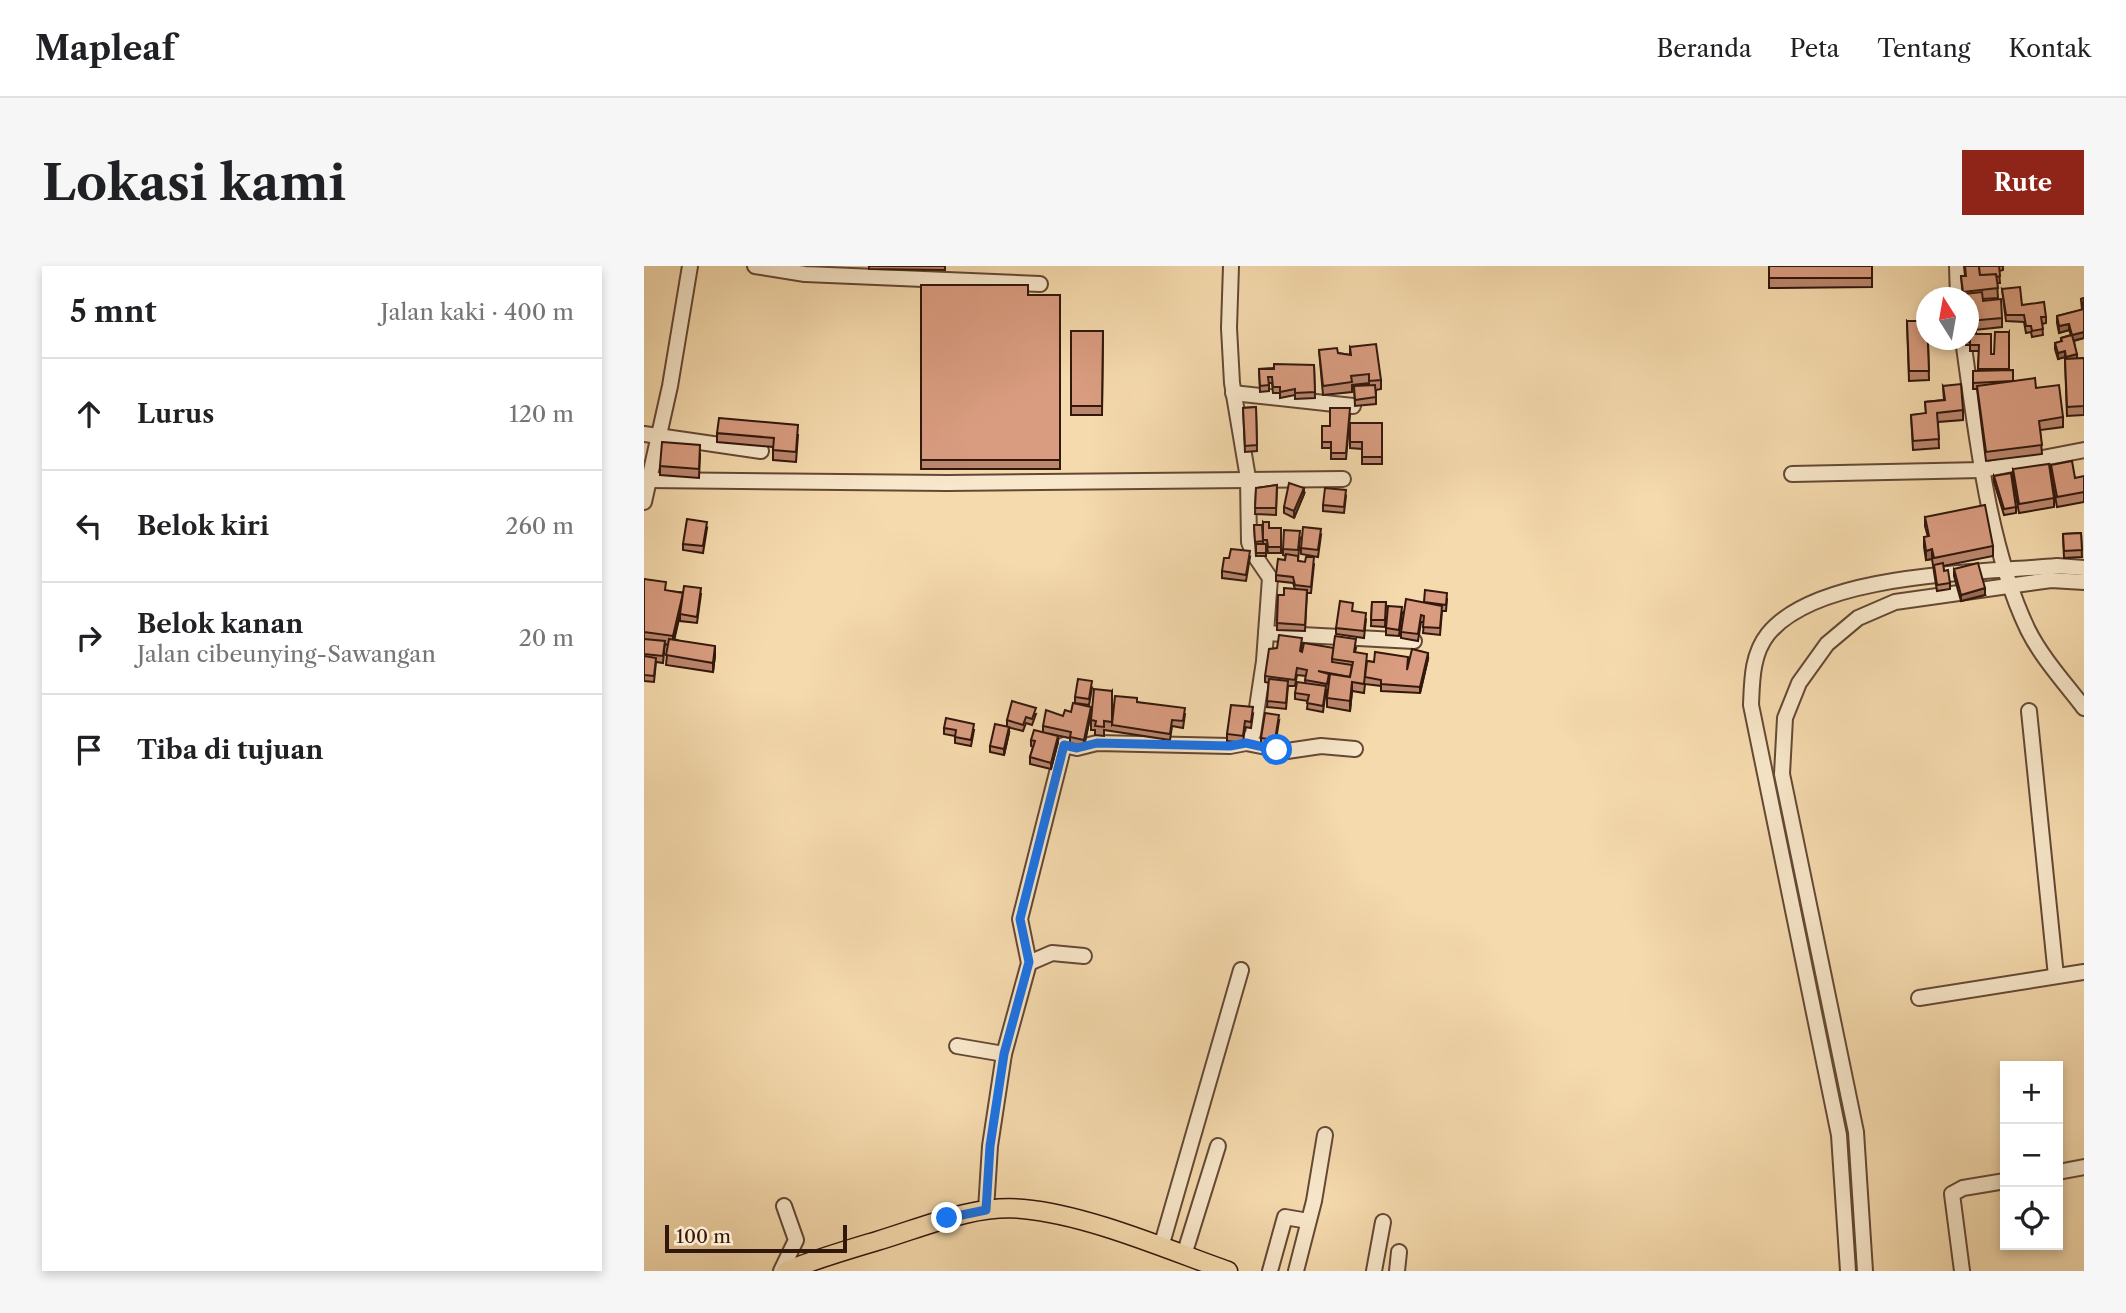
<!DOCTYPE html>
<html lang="id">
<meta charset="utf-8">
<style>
:root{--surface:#fff;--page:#f6f6f6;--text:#202124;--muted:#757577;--line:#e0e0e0;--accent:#8f2418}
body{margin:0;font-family:"Libre Caslon Text",serif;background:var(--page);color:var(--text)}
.controls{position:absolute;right:21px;bottom:21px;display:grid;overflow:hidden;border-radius:0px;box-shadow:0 4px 10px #0003}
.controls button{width:63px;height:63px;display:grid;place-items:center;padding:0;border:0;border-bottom:2px solid var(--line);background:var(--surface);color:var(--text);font:35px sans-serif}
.compass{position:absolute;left:1272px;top:21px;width:63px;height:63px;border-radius:50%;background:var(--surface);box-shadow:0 4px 10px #0003;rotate:349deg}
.scale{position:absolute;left:21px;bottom:18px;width:182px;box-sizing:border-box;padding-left:7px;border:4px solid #32170c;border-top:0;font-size:19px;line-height:24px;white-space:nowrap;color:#32170c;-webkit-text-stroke:5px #f8e7ca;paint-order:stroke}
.stop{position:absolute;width:21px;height:21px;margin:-16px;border:5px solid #1a73e8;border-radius:50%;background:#fff}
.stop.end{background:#1a73e8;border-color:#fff;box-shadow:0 2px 7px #0008}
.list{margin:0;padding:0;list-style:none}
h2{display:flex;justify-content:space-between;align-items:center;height:91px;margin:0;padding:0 28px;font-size:30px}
h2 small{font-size:23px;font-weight:400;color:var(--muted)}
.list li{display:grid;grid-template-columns:46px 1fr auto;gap:21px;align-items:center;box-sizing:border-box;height:112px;padding:0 28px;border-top:2px solid var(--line)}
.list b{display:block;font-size:26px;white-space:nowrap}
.list p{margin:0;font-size:23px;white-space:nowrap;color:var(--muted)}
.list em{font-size:23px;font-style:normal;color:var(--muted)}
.icon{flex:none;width:38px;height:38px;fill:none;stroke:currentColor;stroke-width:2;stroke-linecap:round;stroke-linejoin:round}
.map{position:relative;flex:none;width:1440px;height:1005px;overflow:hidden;border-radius:0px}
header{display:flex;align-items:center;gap:42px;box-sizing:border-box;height:98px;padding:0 35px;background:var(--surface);border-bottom:2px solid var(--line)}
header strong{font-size:33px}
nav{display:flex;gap:38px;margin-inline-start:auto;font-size:24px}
.intro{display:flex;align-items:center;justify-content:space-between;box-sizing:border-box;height:168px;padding:0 42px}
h1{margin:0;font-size:49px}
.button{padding:18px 32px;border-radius:0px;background:var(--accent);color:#fff;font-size:24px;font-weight:700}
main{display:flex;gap:42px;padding:0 42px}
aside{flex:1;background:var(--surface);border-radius:0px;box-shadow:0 4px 10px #0003}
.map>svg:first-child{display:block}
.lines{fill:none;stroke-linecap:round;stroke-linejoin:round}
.minor-casing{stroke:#634834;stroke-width:18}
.major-casing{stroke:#32170c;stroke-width:21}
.minor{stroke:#f8e7ca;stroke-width:14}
.major{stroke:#f5daad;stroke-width:18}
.wall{fill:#bb866e;stroke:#32170c;stroke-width:2}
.shaded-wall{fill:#986d5a;stroke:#32170c;stroke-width:2}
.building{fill:#d99c80;stroke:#32170c;stroke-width:2}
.route{stroke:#1a73e8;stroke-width:9}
</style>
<header>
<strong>Mapleaf</strong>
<nav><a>Beranda</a><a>Peta</a><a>Tentang</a><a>Kontak</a></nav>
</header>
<div class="intro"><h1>Lokasi kami</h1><a class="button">Rute</a></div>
<main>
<aside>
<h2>5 mnt<small>Jalan kaki · 400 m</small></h2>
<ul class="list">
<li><svg class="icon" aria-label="ahead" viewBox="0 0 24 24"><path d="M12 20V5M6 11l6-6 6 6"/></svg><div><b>Lurus</b></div><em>120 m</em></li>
<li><svg class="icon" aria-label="left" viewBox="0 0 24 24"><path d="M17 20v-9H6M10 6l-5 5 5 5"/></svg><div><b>Belok kiri</b></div><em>260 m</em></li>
<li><svg class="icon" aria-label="right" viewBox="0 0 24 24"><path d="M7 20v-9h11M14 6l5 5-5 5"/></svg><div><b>Belok kanan</b><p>Jalan cibeunying-Sawangan</p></div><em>20 m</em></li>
<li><svg class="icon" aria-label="arrive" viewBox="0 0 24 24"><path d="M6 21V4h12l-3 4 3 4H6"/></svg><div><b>Tiba di tujuan</b></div></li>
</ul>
</aside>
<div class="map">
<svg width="1440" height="1005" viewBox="0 0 1440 1005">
<rect width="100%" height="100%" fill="#f5daad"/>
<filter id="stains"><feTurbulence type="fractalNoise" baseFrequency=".00286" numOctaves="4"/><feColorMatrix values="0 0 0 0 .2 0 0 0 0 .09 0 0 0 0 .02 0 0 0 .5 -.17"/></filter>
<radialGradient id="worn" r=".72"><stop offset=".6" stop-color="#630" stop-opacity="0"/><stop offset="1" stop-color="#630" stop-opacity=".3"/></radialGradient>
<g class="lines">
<g class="minor-casing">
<g id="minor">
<polyline points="111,0 161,8 396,18"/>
<polyline points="1313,0 1314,32"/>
<path d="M1319,74C1332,164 1344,281 1384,364C1398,392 1421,417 1440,442"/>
<polyline points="589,127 709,140"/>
<polyline points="0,168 117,185"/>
<polyline points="1148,208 1338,204 1440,184"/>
<polyline points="4,214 303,217 699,213"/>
<polyline points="0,236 26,120 46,0"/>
<polyline points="622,367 770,375"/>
<polyline points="1385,445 1412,710"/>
<polyline points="602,477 643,485 677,480 711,483"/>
<polyline points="385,697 408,687 440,690"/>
<polyline points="1275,732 1440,706"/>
<polyline points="313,780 360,788"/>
<polyline points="1414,906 1440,901"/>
<polyline points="342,944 346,880 360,788 385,697 376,653 420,479 433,482 453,477 586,480 602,477 609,468 620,395 626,312 609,287 605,276 604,212 588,117 585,62 587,0"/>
<polyline points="517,981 597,704"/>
<polyline points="540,989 574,880"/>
<polyline points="137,1005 152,974 140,940"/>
<polyline points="626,1005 641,951 664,955"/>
<polyline points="652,1005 670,935 681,869"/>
<polyline points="730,1005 739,956"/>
<polyline points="753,1005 755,986"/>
<path d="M1204,1005L1195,869L1107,439C1108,414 1108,388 1124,368C1174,306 1337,307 1413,300L1440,302"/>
<polyline points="1221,1005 1212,866 1138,508 1141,452 1155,417 1183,378 1214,352 1251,336 1407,314 1440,316"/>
<polyline points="1318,1005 1308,928 1319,922 1361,915"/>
</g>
</g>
<g class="major-casing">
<path id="major" d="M142,1005C172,993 203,984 233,975C280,961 330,938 379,943C444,949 522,983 584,1005"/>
</g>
<use href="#minor" class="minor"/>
<use href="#major" class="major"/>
</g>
<g class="wall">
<polygon points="225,0 301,0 301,4 225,3"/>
<polygon points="1125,0 1228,0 1228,21 1125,22"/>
<polygon points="1320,0 1359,0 1359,4 1355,5 1356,17 1353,17 1354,32 1339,33 1339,35 1358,52 1358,61 1330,64 1347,88 1350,88 1365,66 1365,104 1369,115 1392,122 1419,151 1419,161 1396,164 1398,188 1342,195 1333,123 1329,123 1329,105 1334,105 1335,85 1326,85 1326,79 1322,79 1322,74 1325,74 1325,32 1319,32 1317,10 1321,10"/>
<polygon points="277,19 384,29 416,29 416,203 277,203"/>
<polygon points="1358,23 1378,39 1402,51 1402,57 1398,58 1399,69 1388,71 1387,66 1382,67 1380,56 1362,55"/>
<polygon points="1440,32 1440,72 1430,75 1433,93 1440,92 1440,149 1423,150 1421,93 1421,91 1414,93 1411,83 1411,77 1417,76 1417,72 1427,69 1425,64 1415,67 1413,57 1413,50 1438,44 1437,33"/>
<polygon points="1263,55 1284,74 1285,114 1265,115"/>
<polygon points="427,65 459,65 458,149 427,149"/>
<polygon points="706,81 737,114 737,123 732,124 732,138 711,140 710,120 725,119 725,117 708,119 708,126 679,129 675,84 706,89"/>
<polygon points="670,99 671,132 651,133 651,129 636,132 636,127 629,127 628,117 625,117 625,125 616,126 615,103"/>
<polygon points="1299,120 1319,144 1319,154 1294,156 1295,182 1269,184 1267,149 1282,148 1281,136 1300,134"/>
<polygon points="612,141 613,185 601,186 599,142"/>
<polygon points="706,149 702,193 687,193 687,182 678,182 678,160 686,160"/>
<polygon points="706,157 738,157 738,198 718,198 718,183 706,182"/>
<polygon points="73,167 154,169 152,196 129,194 129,181 73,176"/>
<polygon points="56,188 55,212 16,209 16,200"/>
<polygon points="1407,199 1431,212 1440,212 1440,236 1413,241 1407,208"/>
<polygon points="1369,203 1410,232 1410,241 1375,247 1369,213"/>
<polygon points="1350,210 1372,241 1372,247 1360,249 1350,216"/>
<polygon points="633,219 632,249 611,248 612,222"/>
<polygon points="660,228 650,252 640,247 640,241"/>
<polygon points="702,230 700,247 679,245 679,239"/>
<polygon points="1281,251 1349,280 1349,290 1299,300 1300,305 1306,317 1306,323 1293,325 1288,293 1282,294 1280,281 1280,271 1284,271 1281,260"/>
<polygon points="619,256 625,262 637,262 637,287 624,287 623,280 622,280 622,290 612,290 610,259 618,259 619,278"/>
<polygon points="63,262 59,287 39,284 39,278"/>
<polygon points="1437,267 1438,291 1420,292 1419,268"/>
<polygon points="677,269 674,291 657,288 657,282"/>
<polygon points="656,272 654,295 670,298 667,327 663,327 661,365 633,364 634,329 640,329 651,323 649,317 632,315 632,309 641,294 642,290 639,289 639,283"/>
<polygon points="606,291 602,315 578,312 578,305"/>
<polygon points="1310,303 1341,329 1317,335 1310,310"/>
<polygon points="0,313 22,325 57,328 53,357 36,355 36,346 30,373 71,389 69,406 22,399 24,379 21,378 19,397 12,396 10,416 0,415"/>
<polygon points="803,333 802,345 798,345 796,369 779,367 780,356 777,356 774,375 757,372 757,366 780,336"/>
<polygon points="728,336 742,336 741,361 727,360"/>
<polygon points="709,345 722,353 720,372 692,368 692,362"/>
<polygon points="758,347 755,370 742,369 742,362"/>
<polygon points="658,378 657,385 690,382 712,382 711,386 723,395 764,402 784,393 776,427 737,425 737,420 721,418 720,427 708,425 706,445 683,441 683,424 682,424 679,446 663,443 664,435 651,433 651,427 661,417 662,410 653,409 651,420 644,420 642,443 623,441 625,417 621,416 621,410"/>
<polygon points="448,422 445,439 431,437 431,431"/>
<polygon points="468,425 468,459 493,436 541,448 539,462 528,460 526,474 460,464 460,470 451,469 451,464 447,464 447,454"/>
<polygon points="427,446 447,447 440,480 426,477 426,472 407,468 414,476 407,503 386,498 386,491 389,481 387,480 387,474 399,466 399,460"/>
<polygon points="392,448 388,459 382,457 379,465 363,461 363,454"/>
<polygon points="609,448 607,462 601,461 599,477 583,475 583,468"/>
<polygon points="635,455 631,480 617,478 617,472"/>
<polygon points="300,462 330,464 327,480 311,477 311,470 300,468"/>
<polygon points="365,467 360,489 346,486 346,480"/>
</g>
<g class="shaded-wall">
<polygon points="1425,58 1425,64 1415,67 1415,60"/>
<polygon points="1440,66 1440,72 1428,75 1428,69"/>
<polygon points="1421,85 1421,91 1414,93 1414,87"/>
<polygon points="1433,88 1433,94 1422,97 1422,91"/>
<polygon points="660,222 660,228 650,252 650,245"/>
<polygon points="1288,283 1288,293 1282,294 1282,285"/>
<polygon points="1341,322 1341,329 1317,335 1317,329"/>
<polygon points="39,327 39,336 29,379 29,370"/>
<polygon points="71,380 71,389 69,406 69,397"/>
<polygon points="784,387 784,393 776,427 776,421"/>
<polygon points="708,416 708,425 706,445 706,435"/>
<polygon points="447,441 447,447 440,480 440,474"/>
<polygon points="365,461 365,467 360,489 360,483"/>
<polygon points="414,470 414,476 407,503 407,497"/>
</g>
<g class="building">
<rect x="1125" y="0" width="103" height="12"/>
<polygon points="1321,0 1335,0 1336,9 1352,8 1354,22 1319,26 1317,10 1322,10"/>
<polygon points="1335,0 1355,0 1356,10 1353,11 1352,8 1336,9"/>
<polygon points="277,19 384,19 384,29 416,29 416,194 277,194"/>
<polygon points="1376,21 1378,39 1400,36 1402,51 1397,51 1399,63 1388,65 1387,60 1382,60 1380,49 1362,49 1358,23"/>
<polygon points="1338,26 1339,35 1357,33 1358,52 1325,55 1325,32 1320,32 1320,28"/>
<polygon points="1440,32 1440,66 1428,69 1433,88 1422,91 1421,85 1414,87 1411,77 1418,75 1417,72 1428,69 1425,58 1415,60 1413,50 1440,43 1437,33"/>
<polygon points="1263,55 1283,55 1285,105 1265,105"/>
<polygon points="1325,64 1332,64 1332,68 1326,68 1326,76 1322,76 1322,74 1325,74"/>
<polygon points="427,65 459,65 458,140 427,140"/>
<polygon points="1351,66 1365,66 1365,103 1334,103 1335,79 1326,79 1326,68 1347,68 1347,88 1350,88"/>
<polygon points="732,78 737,114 725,115 725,108 707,110 708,116 679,120 675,84 693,82 694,87 707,89 706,81"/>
<polygon points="1440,92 1440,140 1423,141 1421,93"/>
<polygon points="630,98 670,99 671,126 651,127 651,123 636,126 636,121 629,121 628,111 624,111 625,119 616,120 615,103 630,103"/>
<polygon points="1369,104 1369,115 1329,117 1329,105"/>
<polygon points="1391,112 1392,122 1415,119 1419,151 1395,155 1398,179 1342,186 1333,120"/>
<polygon points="1317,118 1319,144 1293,147 1295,173 1269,175 1267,149 1282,147 1281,136 1301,134 1299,120"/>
<polygon points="731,119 732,131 711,134 710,120"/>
<polygon points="612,141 613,179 601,180 599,142"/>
<polygon points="686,142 706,142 702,187 687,187 687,176 678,176 678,160 686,160"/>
<polygon points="75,152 154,159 152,186 129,184 130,172 73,167"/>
<polygon points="706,157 738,157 738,191 718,191 718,176 706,176"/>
<polygon points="18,176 56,179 55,203 16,200"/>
<polygon points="1428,195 1431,212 1440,210 1440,226 1413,231 1407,199"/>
<polygon points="1405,198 1410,232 1375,238 1369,203"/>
<polygon points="1367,207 1372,241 1360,243 1350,210"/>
<polygon points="645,217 660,222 650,245 640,241"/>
<polygon points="633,219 632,242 611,242 612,222"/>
<polygon points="681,222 702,224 700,241 679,239"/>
<polygon points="1341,239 1349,280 1290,292 1288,283 1282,285 1280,271 1285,270 1281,251"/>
<polygon points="43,253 63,256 59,280 39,278"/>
<polygon points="619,256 625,256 625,262 637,262 637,281 624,281 623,274 619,274"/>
<polygon points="610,259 618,259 619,275 611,276"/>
<polygon points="659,261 677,263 674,284 657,282"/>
<polygon points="640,264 656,265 654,284 639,283"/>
<polygon points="1437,267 1438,284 1420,285 1419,268"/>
<rect x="612" y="278" width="10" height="9"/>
<polygon points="587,283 606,285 602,309 578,305 580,292 585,292"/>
<polygon points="642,288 654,290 654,295 661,296 662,291 670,291 667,321 651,319 649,311 632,309 634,293 641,294"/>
<polygon points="1299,297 1300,305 1304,304 1306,317 1293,319 1290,299"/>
<polygon points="1334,297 1341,322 1317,329 1310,303"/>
<polygon points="0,313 22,316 21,324 39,327 29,370 0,366"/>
<polygon points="40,320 57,322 53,351 36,348"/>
<polygon points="640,322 663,324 661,359 633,357 634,329 640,329"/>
<polygon points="781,324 803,327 802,339 780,336"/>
<polygon points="762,333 798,340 796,362 779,361 780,350 777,349 774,368 757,366"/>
<polygon points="696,335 709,337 708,345 722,347 720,365 692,362"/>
<polygon points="728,336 742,336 741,354 727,354"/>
<polygon points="744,340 758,341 755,364 742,362"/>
<polygon points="635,369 658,372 656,385 658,386 660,377 690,382 688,396 708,399 706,411 674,405 685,408 683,418 661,414 663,404 653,402 651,414 621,410 625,383 633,382"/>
<polygon points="691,370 712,373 710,386 723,388 720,418 708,416 706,435 683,432 686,408 706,411 709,396 688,393"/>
<polygon points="0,373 21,375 19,390 0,388"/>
<polygon points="25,373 71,380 69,397 22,389"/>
<polygon points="768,383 784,387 776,421 737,418 737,414 721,411 723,395 730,396 731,386 764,391 763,404"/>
<polygon points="0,390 12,392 10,410 0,409"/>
<polygon points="434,413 448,415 445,433 431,431"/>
<polygon points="625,413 644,415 642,437 623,435"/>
<polygon points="653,416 682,420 679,440 663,437 665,429 651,427"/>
<polygon points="450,423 468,425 468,456 460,455 460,461 451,460 452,455 447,454"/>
<polygon points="471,430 493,432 493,436 541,442 539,455 528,454 526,468 468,459"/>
<polygon points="368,435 392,442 388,453 382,451 379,459 363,454"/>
<polygon points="429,437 447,441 440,474 426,471 427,466 399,460 402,444 419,450 421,444 427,446"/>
<polygon points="587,439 609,441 607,456 601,455 599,470 583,468"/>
<polygon points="621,447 635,449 631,474 617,472"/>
<polygon points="302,452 330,458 327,474 311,471 312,464 300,462"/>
<polygon points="351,458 365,461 360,483 346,480"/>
<polygon points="390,464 414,470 407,497 386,491 391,475 387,474"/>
</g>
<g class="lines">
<polyline class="route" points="303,952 342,944 346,880 360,788 385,696 376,653 420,479 433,482 453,477 586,480 602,477 633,484"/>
</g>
<rect width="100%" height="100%" filter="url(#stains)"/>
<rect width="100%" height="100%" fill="url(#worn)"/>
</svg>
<div class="controls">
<button>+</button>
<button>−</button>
<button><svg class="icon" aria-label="locate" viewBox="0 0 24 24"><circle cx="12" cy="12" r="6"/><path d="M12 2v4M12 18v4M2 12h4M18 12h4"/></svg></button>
</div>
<svg class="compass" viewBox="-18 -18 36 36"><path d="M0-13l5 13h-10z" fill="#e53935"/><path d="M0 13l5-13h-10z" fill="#757577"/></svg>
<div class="scale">100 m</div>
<div class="stop" style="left:633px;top:484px"></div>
<div class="stop end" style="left:303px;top:952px"></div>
</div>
</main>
